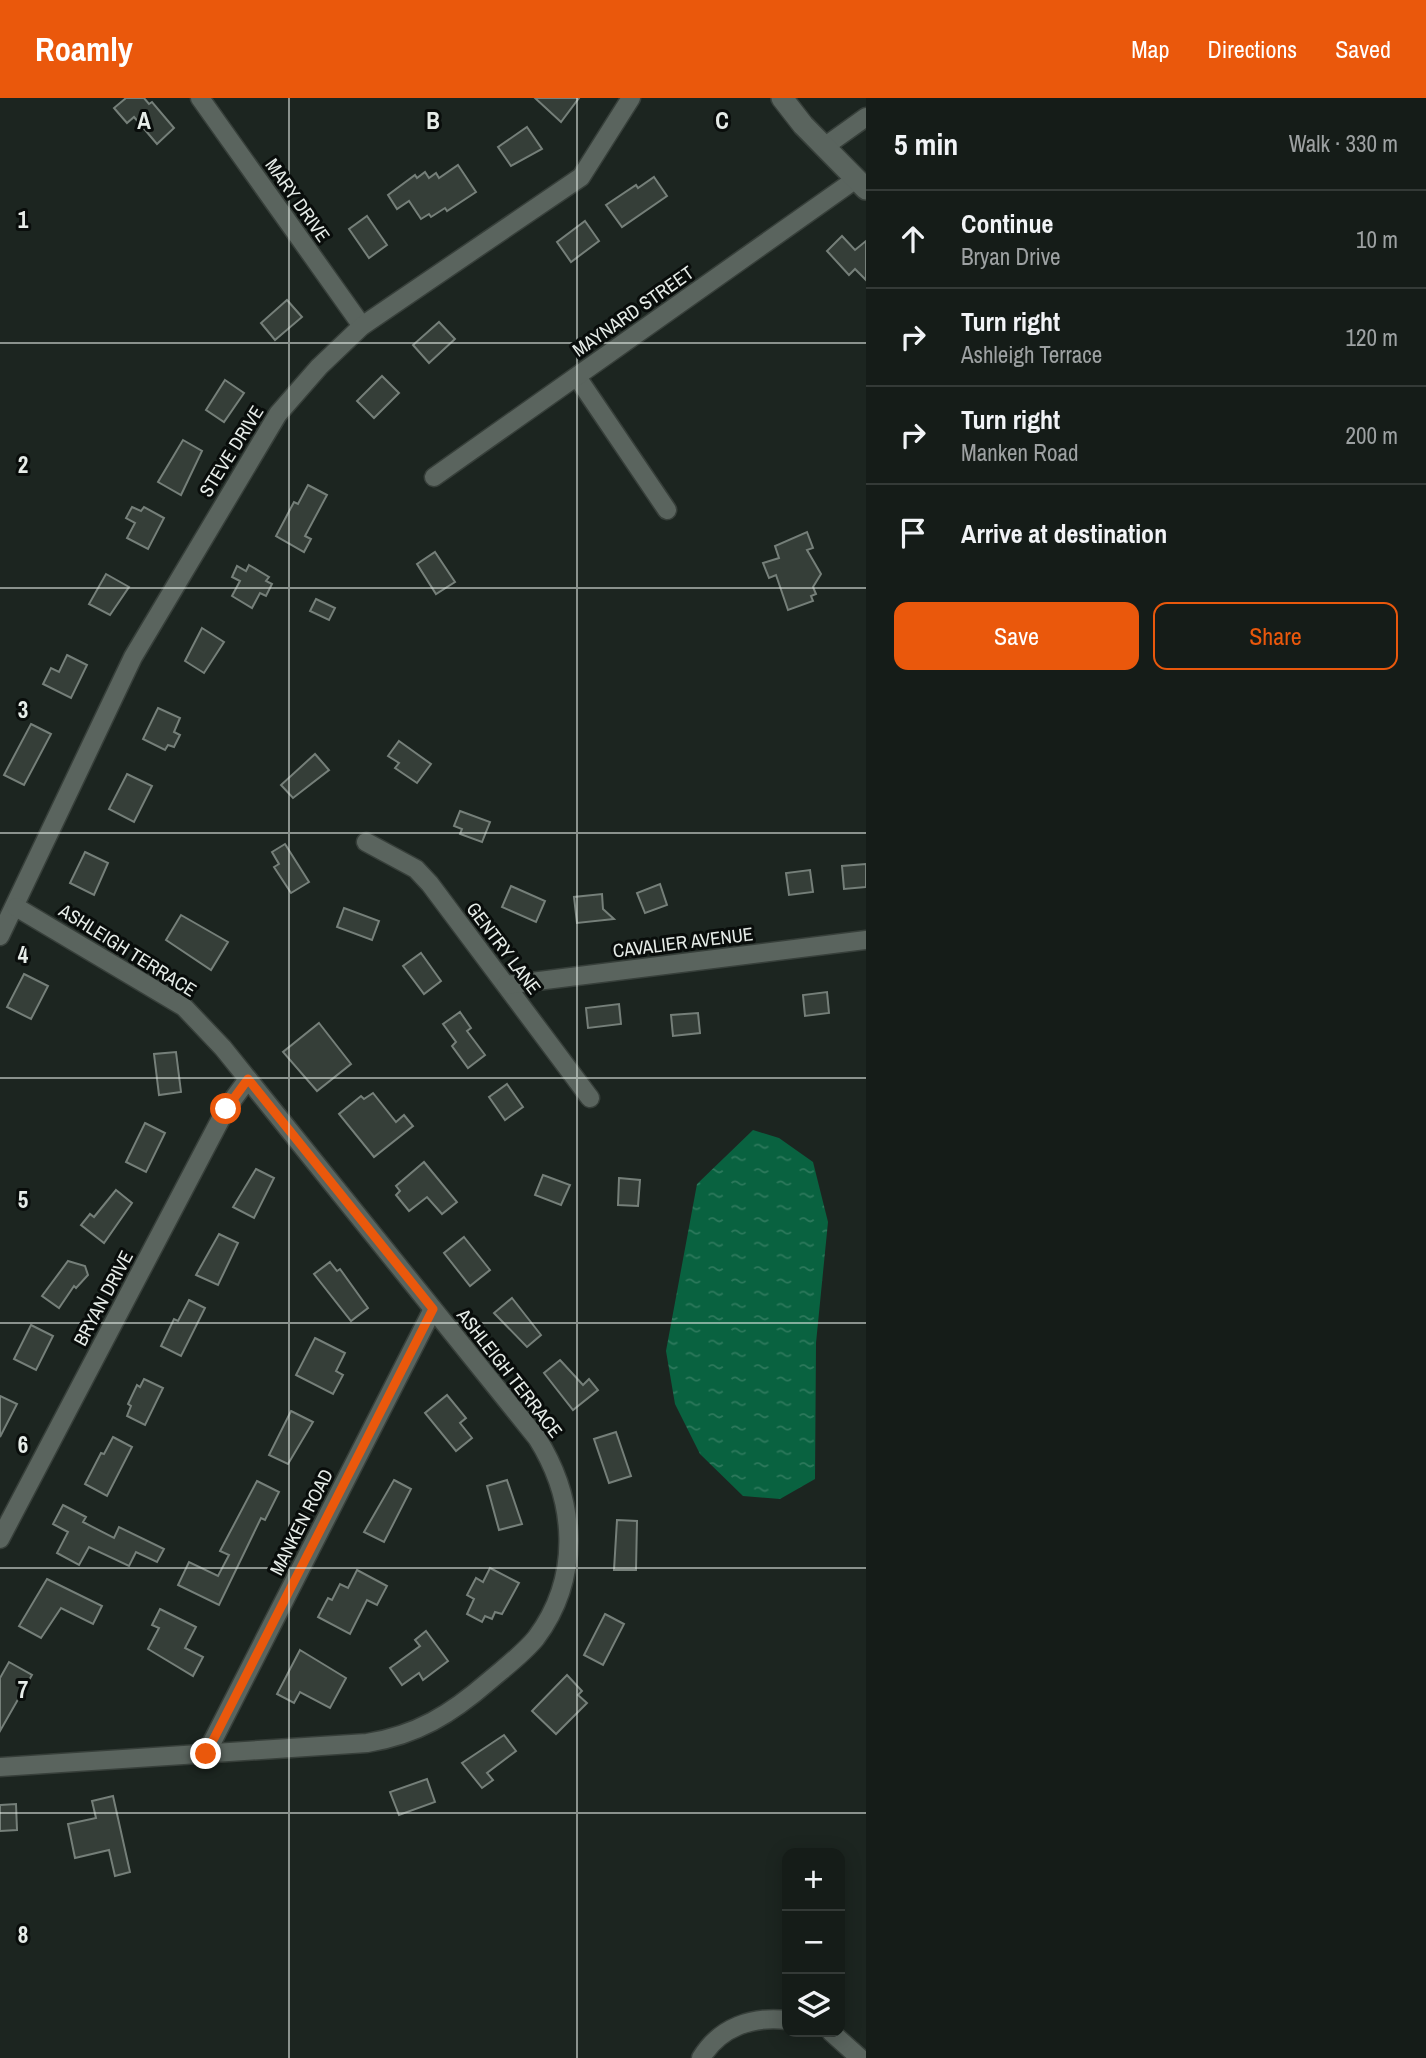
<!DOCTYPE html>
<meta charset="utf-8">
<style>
:root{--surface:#151c18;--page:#222925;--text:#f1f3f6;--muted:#9da1a2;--line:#343a37;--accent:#ea580c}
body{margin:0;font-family:"Archivo Narrow",sans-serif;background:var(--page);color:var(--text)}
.controls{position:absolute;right:21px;bottom:21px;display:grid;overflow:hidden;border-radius:14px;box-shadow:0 4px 18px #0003}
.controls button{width:63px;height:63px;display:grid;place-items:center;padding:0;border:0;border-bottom:2px solid var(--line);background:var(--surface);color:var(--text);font:35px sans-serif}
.stop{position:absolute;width:21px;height:21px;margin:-16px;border:5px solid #ea580c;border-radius:50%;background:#fff}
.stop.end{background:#ea580c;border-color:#fff;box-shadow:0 2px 7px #0008}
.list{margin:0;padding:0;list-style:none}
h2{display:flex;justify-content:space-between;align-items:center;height:91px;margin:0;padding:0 28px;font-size:30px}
h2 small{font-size:23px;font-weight:400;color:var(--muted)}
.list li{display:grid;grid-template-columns:46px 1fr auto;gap:21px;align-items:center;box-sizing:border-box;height:98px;padding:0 28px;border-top:2px solid var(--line)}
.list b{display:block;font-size:26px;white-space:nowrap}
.list p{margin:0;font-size:23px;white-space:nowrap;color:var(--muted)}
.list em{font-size:23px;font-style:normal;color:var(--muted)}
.actions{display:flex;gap:14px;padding:21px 28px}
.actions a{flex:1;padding:16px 0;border:2px solid var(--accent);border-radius:14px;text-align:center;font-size:24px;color:var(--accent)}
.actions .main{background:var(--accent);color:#fff}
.icon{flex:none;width:38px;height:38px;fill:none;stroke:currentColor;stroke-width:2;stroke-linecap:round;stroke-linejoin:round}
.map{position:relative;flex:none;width:866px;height:1960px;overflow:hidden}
header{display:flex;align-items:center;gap:42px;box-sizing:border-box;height:98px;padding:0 35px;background:var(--accent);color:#fff}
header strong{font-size:33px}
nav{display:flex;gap:38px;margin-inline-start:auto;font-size:24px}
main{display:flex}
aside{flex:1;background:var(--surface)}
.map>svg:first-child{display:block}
.water{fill:url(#water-ripples)}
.building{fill:#353e38;stroke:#757f79;stroke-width:2}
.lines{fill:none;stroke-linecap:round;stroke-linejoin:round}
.minor-casing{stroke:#373f3a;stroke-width:21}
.tertiary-casing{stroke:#373f3a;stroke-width:24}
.minor{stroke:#5a645e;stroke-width:18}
.tertiary{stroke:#5a645e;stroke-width:21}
.route{stroke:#ea580c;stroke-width:9}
.grid{fill:none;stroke:#e6ece8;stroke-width:2;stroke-opacity:0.55}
.labels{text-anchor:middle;stroke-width:6;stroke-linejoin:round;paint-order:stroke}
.street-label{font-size:19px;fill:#e6ece8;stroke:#090d0b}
.grid-label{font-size:23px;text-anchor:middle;font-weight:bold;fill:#e6ece8;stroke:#090d0b;stroke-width:6;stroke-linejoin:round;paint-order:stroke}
</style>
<header>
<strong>Roamly</strong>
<nav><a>Map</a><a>Directions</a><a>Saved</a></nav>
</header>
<main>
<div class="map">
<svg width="866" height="1960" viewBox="0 0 866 1960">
<defs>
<pattern id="water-ripples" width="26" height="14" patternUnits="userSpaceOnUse" patternTransform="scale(1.75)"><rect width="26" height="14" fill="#096240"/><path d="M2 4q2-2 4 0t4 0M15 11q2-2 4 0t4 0" fill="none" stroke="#2d795c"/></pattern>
</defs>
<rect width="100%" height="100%" fill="#1c2520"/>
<polygon class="water" points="753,1032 779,1040 813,1064 828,1124 816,1245 815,1381 780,1401 743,1398 700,1356 675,1306 666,1253 697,1086"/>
<g class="building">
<polygon points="126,0 144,0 149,6 152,4 174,30 157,46 134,19 127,25 114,10"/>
<polygon points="535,0 579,0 561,24"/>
<polygon points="527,29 542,51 511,68 498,49"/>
<polygon points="458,67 476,94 447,113 445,110 431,119 429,116 421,121 409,103 397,111 388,97 415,77 417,80 425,74 429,80 436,75 439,80"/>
<polygon points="654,79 667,98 622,129 606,107 636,87 638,90"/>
<polygon points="367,118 387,147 369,160 349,131"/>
<polygon points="585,123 599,143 571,164 557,144"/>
<polygon points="842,138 855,152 866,143 866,182 855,171 849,177 827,153"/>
<polygon points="287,202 302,219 275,242 261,225"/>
<polygon points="439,224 455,241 429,265 413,247"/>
<polygon points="382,278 399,295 374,320 357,303"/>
<polygon points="225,282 244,295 224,324 206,312"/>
<polygon points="183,342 202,353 181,397 158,384"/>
<polygon points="308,387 327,397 305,438 311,441 304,454 276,438 294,404 298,406"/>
<polygon points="132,409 141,413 144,409 164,420 148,451 127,440 135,425 126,420"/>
<polygon points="807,434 813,450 807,452 821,476 813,489 816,496 811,498 813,503 788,512 776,477 769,480 763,465 779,460 775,448"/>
<polygon points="435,454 455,484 436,496 417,466"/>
<polygon points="249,467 269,479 266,483 272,486 266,498 260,495 252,510 232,498 240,483 232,479 237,468 246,473"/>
<polygon points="106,476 129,489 110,517 89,506"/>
<polygon points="316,501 335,510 329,522 310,513"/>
<polygon points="202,530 224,544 204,575 185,563"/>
<polygon points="67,557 87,567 71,600 43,586 51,570 59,574"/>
<polygon points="158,610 180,620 174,634 180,637 174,649 168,647 165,652 143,641"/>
<polygon points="31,626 51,636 24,687 4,677"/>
<polygon points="399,643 431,666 417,685 395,670 399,665 388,658"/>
<polygon points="315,656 329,672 293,700 281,687"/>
<polygon points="127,676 152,688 134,724 109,711"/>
<polygon points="460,713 490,724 482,744 460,736 462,731 454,728"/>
<polygon points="285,746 309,784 291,795 274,769 279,766 272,754"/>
<polygon points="85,754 108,765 94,797 70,785"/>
<polygon points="866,766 866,789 844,791 842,768"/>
<polygon points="810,772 813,794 789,797 786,775"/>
<polygon points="660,786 667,807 645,815 637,795"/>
<polygon points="511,788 545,803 536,824 502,809"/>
<polygon points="602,796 603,811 614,821 577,825 574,799"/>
<polygon points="344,810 379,823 372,842 337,829"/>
<polygon points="181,817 228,844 211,872 166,842"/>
<polygon points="421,855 441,883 424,896 403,868"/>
<polygon points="24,876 48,888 31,921 7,909"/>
<polygon points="827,894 829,915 805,918 803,897"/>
<polygon points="619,906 621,926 588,930 586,910"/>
<polygon points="460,914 471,930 467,933 485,957 468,970 452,948 456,944 443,926"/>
<polygon points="698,915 700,935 673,938 671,917"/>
<polygon points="319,925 351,966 317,993 283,954"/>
<polygon points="176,954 181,994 159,997 154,956"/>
<polygon points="507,986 523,1009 505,1022 489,999"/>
<polygon points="373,995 396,1024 404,1017 413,1028 374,1059 339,1016 361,998 364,1001"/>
<polygon points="145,1025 165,1035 146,1074 126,1064"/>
<polygon points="424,1064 457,1104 442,1116 427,1099 409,1113 396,1097 400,1093 396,1088"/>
<polygon points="256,1071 274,1080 254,1120 233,1109"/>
<polygon points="543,1077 570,1087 561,1107 535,1097"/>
<polygon points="619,1080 640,1082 638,1108 618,1107"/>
<polygon points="116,1092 132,1105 104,1145 81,1127 90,1116 94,1119"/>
<polygon points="219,1136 238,1145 218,1187 196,1177"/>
<polygon points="464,1139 490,1172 470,1188 444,1155"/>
<polygon points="68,1163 85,1168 88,1177 76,1190 74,1188 59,1210 42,1198"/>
<polygon points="330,1164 337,1173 340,1171 368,1210 351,1223 314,1176"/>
<polygon points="512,1200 541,1237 527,1249 494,1215"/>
<polygon points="189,1202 205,1210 181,1258 161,1248 174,1221 178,1223"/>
<polygon points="31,1227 53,1238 36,1272 14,1261"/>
<polygon points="315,1240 345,1255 336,1273 343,1277 333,1296 296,1277"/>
<polygon points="560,1262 583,1287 589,1281 598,1292 573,1312 544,1275"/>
<polygon points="144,1281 163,1290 145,1327 127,1318 131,1308 128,1306 137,1287 140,1289"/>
<polygon points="447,1297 466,1320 460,1325 472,1340 456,1353 425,1315"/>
<polygon points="0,1298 17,1306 0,1339"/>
<polygon points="291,1313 313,1324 288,1366 269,1357"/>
<polygon points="616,1334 631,1378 609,1385 594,1341"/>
<polygon points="113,1339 132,1349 107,1398 85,1386 101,1355 104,1356"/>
<polygon points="394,1382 411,1391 384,1444 364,1434"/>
<polygon points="507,1382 522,1426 499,1432 487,1388"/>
<polygon points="257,1383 279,1394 265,1422 261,1420 219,1507 178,1487 189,1464 218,1478 229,1457 220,1453"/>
<polygon points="63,1407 86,1419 83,1424 114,1440 119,1429 164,1451 157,1464 136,1454 129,1468 89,1449 79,1467 57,1455 68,1434 53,1426"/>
<polygon points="617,1422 637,1423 636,1472 614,1472"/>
<polygon points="490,1470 519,1485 502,1516 495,1514 492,1521 485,1518 482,1524 467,1516 474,1501 467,1497 476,1480 483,1484"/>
<polygon points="357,1472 387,1488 377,1507 367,1502 350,1536 318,1519 328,1500 332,1502 340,1486 348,1490"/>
<polygon points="47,1481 102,1508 93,1526 61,1510 41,1540 19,1528"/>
<polygon points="160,1511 196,1529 185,1550 203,1559 193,1578 148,1551 159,1530 152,1527"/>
<polygon points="605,1516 624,1526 603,1567 584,1557"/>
<polygon points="426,1533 448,1563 423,1582 419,1575 402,1587 390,1570 420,1548 415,1542"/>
<polygon points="300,1552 346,1580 330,1610 300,1594 294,1605 277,1596"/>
<polygon points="9,1564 32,1577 0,1633 0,1580"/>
<polygon points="567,1577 582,1593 578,1597 587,1605 556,1636 532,1613"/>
<polygon points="504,1637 516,1653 487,1675 493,1682 482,1690 462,1665"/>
<polygon points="427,1681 435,1704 399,1717 390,1694"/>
<polygon points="113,1698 130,1774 115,1778 109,1752 75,1760 68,1726 96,1720 92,1703"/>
<polygon points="16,1706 17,1732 0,1733 0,1707"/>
</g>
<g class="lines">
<g class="minor-casing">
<g id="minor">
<polyline points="200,0 362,228"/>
<polyline points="824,49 866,19"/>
<polyline points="577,279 667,412"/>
<polyline points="434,379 856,81"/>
<polyline points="366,744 416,771 430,786 590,1000"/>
<polyline points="0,838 133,559 278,316 319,269 362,228 581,79 631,0"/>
<polyline points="506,887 866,842"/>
<polyline points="0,1441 226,1011 248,981"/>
<polyline points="206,1656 433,1211"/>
<path d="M0,1669L367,1645C417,1637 451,1616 489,1583C504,1570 523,1556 536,1540C582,1478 576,1402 537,1340L223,950L184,909L16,809"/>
<polyline points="831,1934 860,1960"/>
<path d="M701,1960C720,1929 752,1918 787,1922"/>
</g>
</g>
<g class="tertiary-casing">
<polyline id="tertiary" points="782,0 803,27 866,91"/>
</g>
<use href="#minor" class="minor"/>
<use href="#tertiary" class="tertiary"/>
</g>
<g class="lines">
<polyline class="route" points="206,1656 433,1211 248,981 226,1011"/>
</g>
<path class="grid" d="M289,0V1960M577,0V1960M0,245H866M0,490H866M0,735H866M0,980H866M0,1225H866M0,1470H866M0,1715H866"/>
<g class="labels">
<g class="street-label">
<text transform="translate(298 102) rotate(55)" y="7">MARY DRIVE</text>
<text transform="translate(633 213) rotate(-35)" y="7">MAYNARD STREET</text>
<text transform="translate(231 353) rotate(-58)" y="7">STEVE DRIVE</text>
<text transform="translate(683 844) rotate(-7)" y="7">CAVALIER AVENUE</text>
<text transform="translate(504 850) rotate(53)" y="7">GENTRY LANE</text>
<text transform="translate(128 852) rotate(32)" y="7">ASHLEIGH TERRACE</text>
<text transform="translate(103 1200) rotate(-62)" y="7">BRYAN DRIVE</text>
<text transform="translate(510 1275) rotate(52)" y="7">ASHLEIGH TERRACE</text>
<text transform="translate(301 1424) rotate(-63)" y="7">MANKEN ROAD</text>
</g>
</g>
<g class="grid-label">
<text x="144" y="31">A</text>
<text x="433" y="31">B</text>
<text x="722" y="31">C</text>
<text x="23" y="130">1</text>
<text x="23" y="375">2</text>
<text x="23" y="620">3</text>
<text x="23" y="865">4</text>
<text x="23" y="1110">5</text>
<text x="23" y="1355">6</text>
<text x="23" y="1600">7</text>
<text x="23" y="1845">8</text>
</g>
</svg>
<div class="controls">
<button>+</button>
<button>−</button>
<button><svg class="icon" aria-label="layers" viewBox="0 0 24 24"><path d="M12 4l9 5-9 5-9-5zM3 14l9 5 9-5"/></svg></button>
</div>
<div class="stop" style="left:226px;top:1011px"></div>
<div class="stop end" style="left:206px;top:1656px"></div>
</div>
<aside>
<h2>5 min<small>Walk · 330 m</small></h2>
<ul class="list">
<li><svg class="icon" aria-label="ahead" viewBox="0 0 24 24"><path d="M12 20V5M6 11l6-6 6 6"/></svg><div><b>Continue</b><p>Bryan Drive</p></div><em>10 m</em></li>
<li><svg class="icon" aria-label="right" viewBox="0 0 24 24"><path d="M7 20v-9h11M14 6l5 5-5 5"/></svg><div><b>Turn right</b><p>Ashleigh Terrace</p></div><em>120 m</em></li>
<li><svg class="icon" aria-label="right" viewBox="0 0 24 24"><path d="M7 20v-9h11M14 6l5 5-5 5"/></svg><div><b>Turn right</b><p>Manken Road</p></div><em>200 m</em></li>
<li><svg class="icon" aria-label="arrive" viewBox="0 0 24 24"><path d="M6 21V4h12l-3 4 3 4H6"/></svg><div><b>Arrive at destination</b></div></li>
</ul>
<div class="actions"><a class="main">Save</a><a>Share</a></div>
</aside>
</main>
